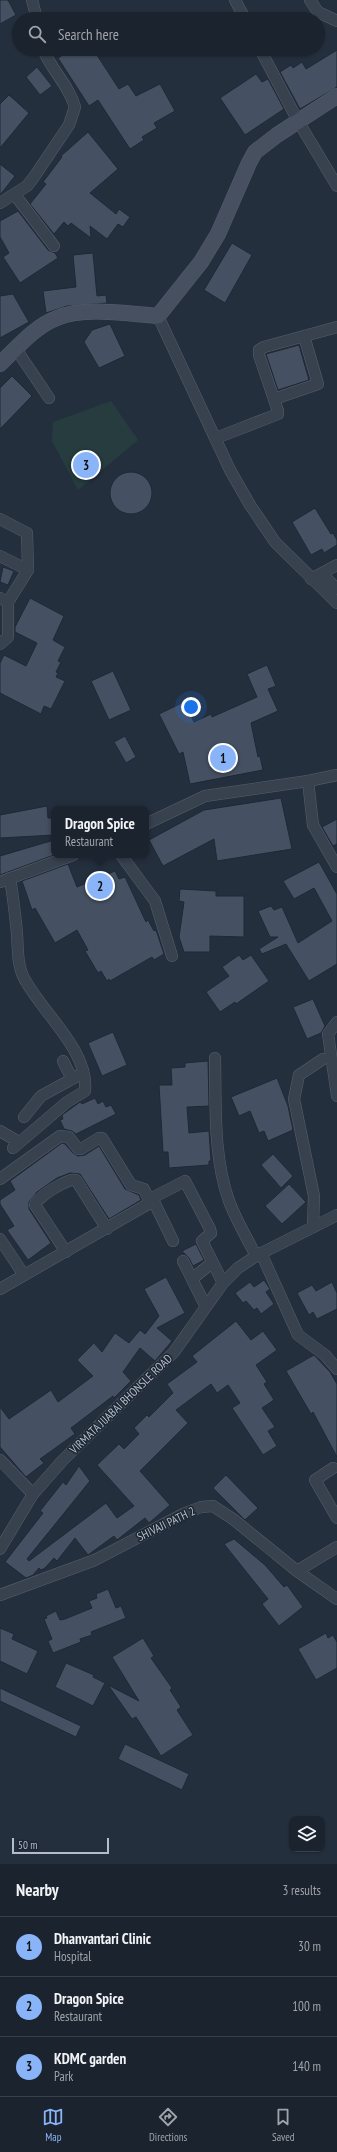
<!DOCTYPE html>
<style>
:root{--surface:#1b232e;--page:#282f3a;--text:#f1f3f6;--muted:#a0a4aa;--line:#39404a;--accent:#8ab4f8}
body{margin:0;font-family:"PT Sans Narrow",sans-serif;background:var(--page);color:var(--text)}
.controls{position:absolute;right:12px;bottom:12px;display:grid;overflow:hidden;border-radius:8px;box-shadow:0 1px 3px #0004}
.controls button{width:36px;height:36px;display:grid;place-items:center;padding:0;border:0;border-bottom:1px solid var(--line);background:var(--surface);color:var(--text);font:20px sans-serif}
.scale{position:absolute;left:12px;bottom:10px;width:97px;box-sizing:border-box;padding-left:4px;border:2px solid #b4bcc9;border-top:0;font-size:11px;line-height:14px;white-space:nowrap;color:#b4bcc9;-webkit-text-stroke:3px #1d2633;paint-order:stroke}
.you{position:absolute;left:191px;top:707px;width:14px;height:14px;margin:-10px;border:3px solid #fff;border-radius:50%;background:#1a73e8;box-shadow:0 0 0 6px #1a73e833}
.badge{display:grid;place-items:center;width:26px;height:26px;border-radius:50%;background:var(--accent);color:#111;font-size:13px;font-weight:700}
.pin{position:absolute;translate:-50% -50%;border:2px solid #fff;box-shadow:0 1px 4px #0006}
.popup{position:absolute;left:51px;top:806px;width:98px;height:52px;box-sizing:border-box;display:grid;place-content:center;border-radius:8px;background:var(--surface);filter:drop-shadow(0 1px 3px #0005);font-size:13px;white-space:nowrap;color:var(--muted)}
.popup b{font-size:15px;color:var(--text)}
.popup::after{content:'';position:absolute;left:50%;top:100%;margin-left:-8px;border:8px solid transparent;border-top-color:var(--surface)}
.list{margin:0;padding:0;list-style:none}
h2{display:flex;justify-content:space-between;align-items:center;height:52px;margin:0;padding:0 16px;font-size:17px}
h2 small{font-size:13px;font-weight:400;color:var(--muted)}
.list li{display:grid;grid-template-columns:26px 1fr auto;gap:12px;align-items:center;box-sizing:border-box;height:60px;padding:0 16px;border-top:1px solid var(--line)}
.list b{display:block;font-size:15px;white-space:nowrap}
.list p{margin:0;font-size:13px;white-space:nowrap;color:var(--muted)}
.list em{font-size:13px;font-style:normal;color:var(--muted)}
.icon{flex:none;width:22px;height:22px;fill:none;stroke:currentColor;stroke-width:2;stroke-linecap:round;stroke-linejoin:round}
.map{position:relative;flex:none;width:337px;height:1864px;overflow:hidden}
.search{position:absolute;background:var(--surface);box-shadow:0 1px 3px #0004;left:12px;right:12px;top:12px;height:44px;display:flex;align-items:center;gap:10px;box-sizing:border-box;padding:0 14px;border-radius:22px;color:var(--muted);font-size:15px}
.sheet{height:232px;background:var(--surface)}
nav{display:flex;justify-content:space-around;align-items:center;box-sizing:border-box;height:56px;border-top:1px solid var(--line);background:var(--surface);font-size:11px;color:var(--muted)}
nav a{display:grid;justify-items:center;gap:2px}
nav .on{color:var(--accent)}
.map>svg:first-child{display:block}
.green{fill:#263c3f}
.building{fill:#455162;stroke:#1f2835}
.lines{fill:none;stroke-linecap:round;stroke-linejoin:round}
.street-casing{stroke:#565f6c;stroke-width:12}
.secondary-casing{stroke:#565f6c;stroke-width:16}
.street{stroke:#38414e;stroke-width:11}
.secondary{stroke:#465061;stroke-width:15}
.labels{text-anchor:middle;stroke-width:3;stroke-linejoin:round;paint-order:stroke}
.street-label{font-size:12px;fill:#b4bcc9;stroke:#1d2633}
</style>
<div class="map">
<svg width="337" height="1864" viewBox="0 0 337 1864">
<rect width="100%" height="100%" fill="#242f3e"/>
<polygon class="green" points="111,401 138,440 78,490 52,441 53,422"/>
<g class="building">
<polygon points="0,0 8,0 16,15 0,24"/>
<polygon points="72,49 93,49 119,89 128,84 136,96 160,84 175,111 154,123 157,128 142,137 144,140 130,149 98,100 89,106 58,58"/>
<polygon points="337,50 337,87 300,109 280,72 291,65 293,68 302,62 306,69"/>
<polygon points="37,67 52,86 40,95 26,77"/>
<polygon points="256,74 262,82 268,79 284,109 245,135 220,98"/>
<polygon points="9,95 29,113 0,148 0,104"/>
<polygon points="88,132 118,169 90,193 116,214 119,209 130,217 123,227 118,224 107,239 90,226 91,238 71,223 68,226 64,222 54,234 30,204 46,184 43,182 62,157 61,156"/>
<polygon points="0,164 15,176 0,195"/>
<polygon points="18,211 48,250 55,253 58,258 20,283 3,257 9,253 0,237 0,221"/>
<polygon points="232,243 252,255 225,303 204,290"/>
<polygon points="93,253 97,296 106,295 107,303 67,306 46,313 43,291 76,287 73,255"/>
<polygon points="13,294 29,322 0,338 0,296"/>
<polygon points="110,324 125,356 99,368 84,342 92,330"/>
<polygon points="299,345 309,380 278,390 266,354"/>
<polygon points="12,376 32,396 0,429 0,388"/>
<circle cx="131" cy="493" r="21"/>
<polygon points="315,508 331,534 333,533 337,540 337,545 324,553 322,549 311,555 292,522"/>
<polygon points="3,567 14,571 8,585 0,582"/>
<polygon points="30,598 64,616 53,640 65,647 58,661 61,662 56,672 58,673 56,677 65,681 51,709 44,706 41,714 0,693 0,663 4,655 26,666 37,643 15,632 15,627"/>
<polygon points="267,665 276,686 268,689 278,711 251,723 258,757 260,756 263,770 190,784 183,752 179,754 159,714 184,702 194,722 211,714 212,717 257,697 247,674"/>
<polygon points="113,671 131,710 109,720 91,681"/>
<polygon points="125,736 136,757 126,763 114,742"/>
<polygon points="281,798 292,849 217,861 214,839 163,866 149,840 204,810"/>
<polygon points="47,806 48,818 54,818 54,835 0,838 0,815"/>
<polygon points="337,819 337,844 333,846 322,827"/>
<polygon points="54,840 54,855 0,875 0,856"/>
<polygon points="319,862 337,894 337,964 309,981 286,944 262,954 259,949 278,937 270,937 258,911 271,906 274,910 282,907 298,943 332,921 314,888 294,899 283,881"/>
<polygon points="68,864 77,887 115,871 119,879 125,877 146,922 148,920 154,931 156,930 164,954 154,960 152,957 110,981 109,979 107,981 101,971 98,973 85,951 88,950 77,930 55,943 35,908 32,910 22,881"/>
<polygon points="180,889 216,891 216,896 244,896 244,937 210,936 210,952 184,952 179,937 184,902 179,901"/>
<polygon points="239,955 243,960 251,955 269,981 236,1004 235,1002 220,1012 206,992 229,976 222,967"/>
<polygon points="313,999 325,1026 321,1033 307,1039 293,1007"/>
<polygon points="113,1032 127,1065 102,1076 88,1043"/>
<polygon points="208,1061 209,1106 187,1107 189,1133 209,1131 211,1161 209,1161 209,1165 169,1168 168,1152 163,1152 159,1085 172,1085 171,1068 185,1067 185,1063"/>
<polygon points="277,1078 288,1106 293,1130 268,1141 264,1131 259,1133 250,1111 239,1116 231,1097"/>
<polygon points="95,1098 98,1104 103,1101 106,1107 111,1105 116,1114 76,1134 72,1131 64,1129 60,1120 63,1119 62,1115 80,1102 82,1104"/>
<polygon points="62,1143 65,1144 73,1153 78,1156 85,1155 99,1146 125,1189 139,1195 141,1200 109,1219 80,1174 70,1173 57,1178 37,1192 29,1202 29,1209 51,1243 28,1260 7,1230 14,1226 0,1204 0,1200 15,1190 10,1181"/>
<polygon points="273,1154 293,1176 281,1188 261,1165"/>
<polygon points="289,1184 306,1202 282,1224 265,1206"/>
<polygon points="196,1244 204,1260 193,1266 189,1258 182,1251"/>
<polygon points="166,1277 185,1313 157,1328 172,1341 155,1361 140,1348 123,1372 131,1381 114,1398 113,1396 71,1428 75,1434 40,1459 44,1463 26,1477 0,1447 0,1407 9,1419 51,1390 58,1402 93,1376 77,1360 94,1343 102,1352 115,1333 129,1343 140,1330 145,1334 159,1316 144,1289"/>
<polygon points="264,1280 270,1289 266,1292 274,1304 261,1314 257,1308 254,1310 246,1301 243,1303 235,1293 250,1282 254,1287"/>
<polygon points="332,1282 337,1293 337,1309 317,1319 313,1312 309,1315 297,1293 312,1285 316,1291"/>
<polygon points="236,1321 251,1340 263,1331 277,1350 256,1365 267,1382 264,1384 274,1400 262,1408 275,1427 268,1431 277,1446 263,1455 232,1408 240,1403 228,1385 217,1393 211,1384 176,1410 188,1423 140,1471 170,1505 149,1523 145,1518 117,1540 114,1536 88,1555 75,1538 57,1561 54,1558 45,1568 41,1570 39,1568 33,1575 26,1578 5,1562 43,1513 40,1511 63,1482 66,1485 79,1466 90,1481 27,1559 29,1561 106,1503 117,1518 134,1506 97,1465 119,1444 124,1449 139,1434 134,1428 147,1415 149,1417 173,1393 167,1384 197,1362 192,1356"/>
<polygon points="314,1355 330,1372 337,1384 337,1457 313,1412 311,1414 286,1371"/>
<polygon points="226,1475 258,1508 245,1520 213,1488"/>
<polygon points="234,1539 265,1565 284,1587 287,1585 303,1607 279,1626 262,1604 268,1599 224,1544"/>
<polygon points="108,1589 116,1608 121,1606 126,1618 91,1632 92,1635 80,1639 81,1642 53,1653 48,1641 52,1639 44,1619 47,1618 46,1616 56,1611 60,1620 65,1619 92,1608 89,1601 97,1598 96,1594"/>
<polygon points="0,1628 14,1634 12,1639 38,1651 27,1674 0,1661"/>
<polygon points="326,1633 328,1638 333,1635 337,1642 337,1668 316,1680 298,1649"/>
<polygon points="143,1638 154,1656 151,1658 172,1688 170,1690 181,1707 177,1710 193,1735 161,1756 136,1717 132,1719 108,1685 139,1701 112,1657"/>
<polygon points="66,1663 94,1675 93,1677 105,1683 93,1706 55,1687"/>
<polygon points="0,1688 81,1726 76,1737 0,1701"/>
<polygon points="125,1744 189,1774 182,1790 118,1759"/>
</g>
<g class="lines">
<g class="street-casing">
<g id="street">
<polyline points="32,0 37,19"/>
<polyline points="235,0 245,19"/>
<polyline points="310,0 318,12 337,21"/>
<polyline points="260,49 298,121 337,186"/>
<polyline points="15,195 54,246"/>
<path d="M0,203L27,186L34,177L69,125L75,107C69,85 51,70 43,49"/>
<polyline points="158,316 230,470 250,505 275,542 337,603"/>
<polyline points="16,349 49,398"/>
<polyline points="274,399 318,384 304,336"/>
<polyline points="216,438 278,414 278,411 259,355 259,350 264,347 337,327"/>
<polyline points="0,519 27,533 28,570 8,602 0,598"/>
<polyline points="0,556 28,570"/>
<polyline points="322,574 337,589"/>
<polyline points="311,579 337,565"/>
<polyline points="0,644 8,637 8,602"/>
<polyline points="308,781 313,825 337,867"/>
<polyline points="146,824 205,796 308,781 337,775"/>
<polyline points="121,855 155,901 172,956"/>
<path d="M10,878C13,896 15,914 17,933C18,947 17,965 24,978C42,1013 89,1050 85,1091L67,1102L13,1148"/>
<polyline points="0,882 73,855"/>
<polyline points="337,1022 328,1034 337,1096"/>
<path d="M215,1058C216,1104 213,1156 229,1201C236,1220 247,1238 256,1256"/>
<polyline points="63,1061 72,1079"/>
<polyline points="24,1117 41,1096 83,1073"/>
<polyline points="0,1131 19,1142"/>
<polyline points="0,1179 60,1136 69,1137 78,1149 81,1149 99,1138 102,1138 131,1185 144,1189 150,1203 0,1289"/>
<polyline points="313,1227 314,1196 294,1099 299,1075 323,1059"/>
<polyline points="0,1239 24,1275"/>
<polyline points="173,1241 154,1202 154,1197 185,1181 210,1229 211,1233 202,1241 223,1283"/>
<path d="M66,1252L35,1205C36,1198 69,1177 76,1180L107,1229"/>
<polyline points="261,1253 298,1335 325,1355 337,1369"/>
<polyline points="183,1261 205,1305"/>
<polyline points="192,1279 208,1266"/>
<polyline points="0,1460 33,1494"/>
<polyline points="333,1468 315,1480 337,1518"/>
<polyline points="0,1549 33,1494 63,1460 174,1352 223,1283 238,1268 256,1256 337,1215"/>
<polyline points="297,1571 337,1547"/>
<polyline points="0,1595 95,1560 183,1514 201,1507 213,1506 233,1519 297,1571 337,1599"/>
</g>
</g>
<g class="secondary-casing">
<path id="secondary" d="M0,364C17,348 35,326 57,318C85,306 128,314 158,316L201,262L218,234L249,163L255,152L277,135L337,96"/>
</g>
<use href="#street" class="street"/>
<use href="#secondary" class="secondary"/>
</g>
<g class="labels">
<g class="street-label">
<text transform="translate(121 1404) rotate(-44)" y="4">VIRMATA JIJABAI BHONSLE ROAD</text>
<text transform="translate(166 1524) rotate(-26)" y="4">SHIVAJI PATH 2</text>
</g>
</g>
</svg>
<div class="controls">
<button><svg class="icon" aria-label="layers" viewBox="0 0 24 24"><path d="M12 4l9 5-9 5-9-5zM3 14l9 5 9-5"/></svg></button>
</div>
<div class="scale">50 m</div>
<div class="you"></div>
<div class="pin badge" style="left:223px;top:758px">1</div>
<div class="pin badge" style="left:100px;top:886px">2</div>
<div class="popup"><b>Dragon Spice</b>Restaurant</div>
<div class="pin badge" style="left:86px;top:465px">3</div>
<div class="search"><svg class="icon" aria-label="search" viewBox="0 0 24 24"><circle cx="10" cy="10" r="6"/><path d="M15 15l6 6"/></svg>Search here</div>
</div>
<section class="sheet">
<h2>Nearby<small>3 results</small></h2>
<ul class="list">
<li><span class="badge">1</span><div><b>Dhanvantari Clinic</b><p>Hospital</p></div><em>30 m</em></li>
<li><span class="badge">2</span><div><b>Dragon Spice</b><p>Restaurant</p></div><em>100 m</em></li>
<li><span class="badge">3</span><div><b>KDMC garden</b><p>Park</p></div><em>140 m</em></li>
</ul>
</section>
<nav>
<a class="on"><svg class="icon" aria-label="map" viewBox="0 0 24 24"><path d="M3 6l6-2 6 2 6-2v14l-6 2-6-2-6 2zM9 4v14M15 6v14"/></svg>Map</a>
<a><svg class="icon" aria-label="directions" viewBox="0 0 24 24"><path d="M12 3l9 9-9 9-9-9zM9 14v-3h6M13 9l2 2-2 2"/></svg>Directions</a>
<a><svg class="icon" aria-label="saved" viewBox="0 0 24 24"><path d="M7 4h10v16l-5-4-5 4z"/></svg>Saved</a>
</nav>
